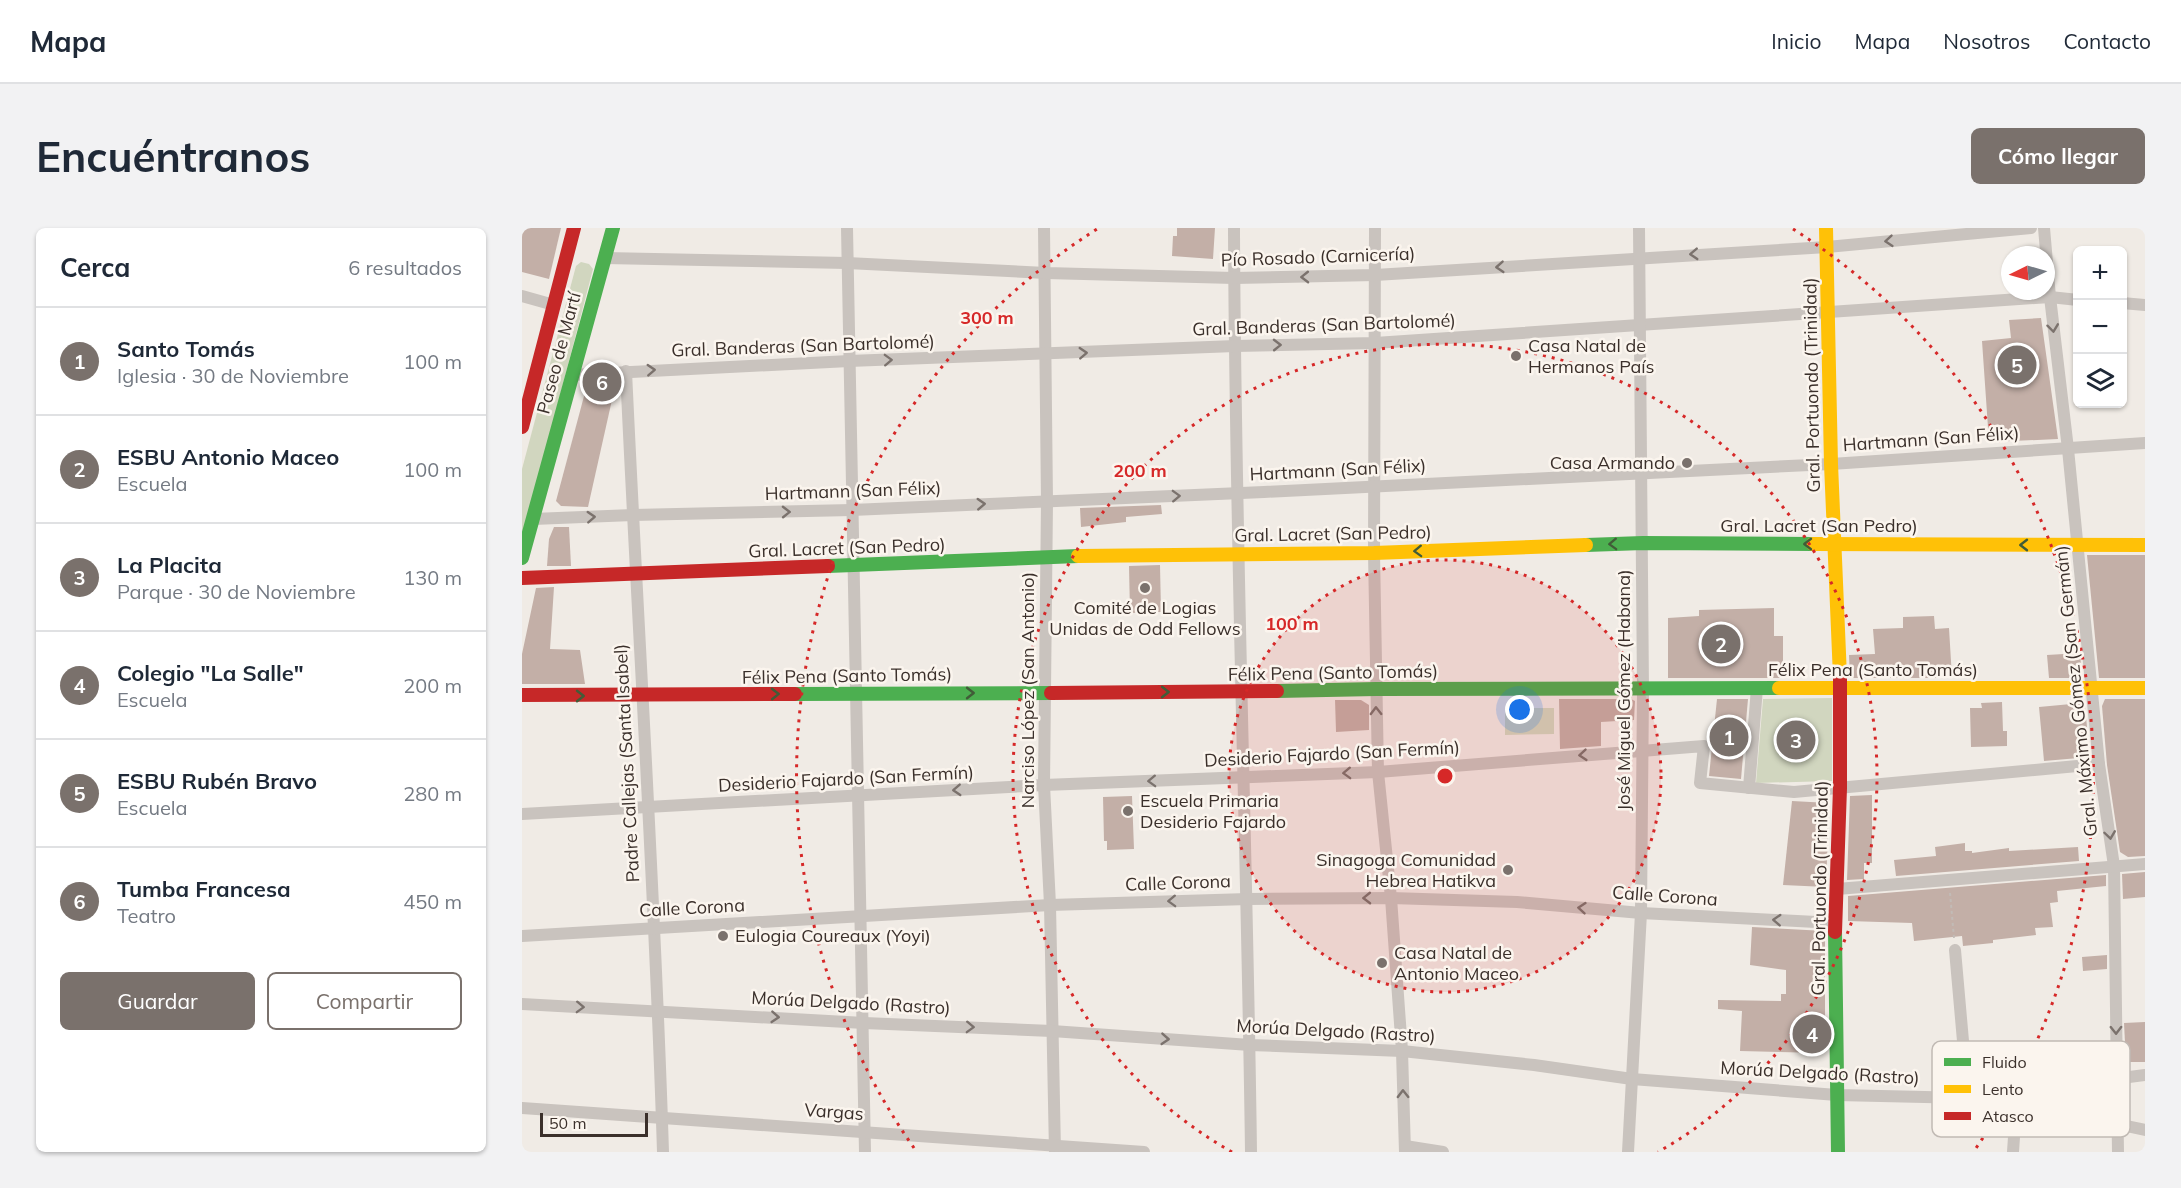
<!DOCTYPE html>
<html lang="es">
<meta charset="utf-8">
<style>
:root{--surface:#fff;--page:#f2f2f3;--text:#1f2937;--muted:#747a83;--line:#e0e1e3;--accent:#7a716c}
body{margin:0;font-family:Mulish,sans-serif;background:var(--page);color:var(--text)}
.controls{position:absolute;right:18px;top:18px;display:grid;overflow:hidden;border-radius:9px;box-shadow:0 2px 4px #0004}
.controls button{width:54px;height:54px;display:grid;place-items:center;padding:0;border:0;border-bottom:2px solid var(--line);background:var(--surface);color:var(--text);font:30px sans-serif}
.compass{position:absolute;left:1479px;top:18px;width:54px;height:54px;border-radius:50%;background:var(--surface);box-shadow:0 2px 4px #0004;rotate:265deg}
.scale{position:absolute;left:18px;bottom:15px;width:108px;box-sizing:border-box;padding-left:6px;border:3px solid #3b302b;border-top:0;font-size:16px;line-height:21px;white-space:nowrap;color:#3b302b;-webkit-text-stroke:4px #fbf5ee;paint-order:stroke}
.you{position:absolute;left:998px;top:482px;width:21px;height:21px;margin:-15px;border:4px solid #fff;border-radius:50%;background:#1a73e8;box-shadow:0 0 0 9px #1a73e833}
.badge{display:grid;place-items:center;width:39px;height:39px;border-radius:50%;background:var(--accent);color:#fff;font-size:20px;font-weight:700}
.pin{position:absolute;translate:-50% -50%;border:3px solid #fff;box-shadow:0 2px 6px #0006}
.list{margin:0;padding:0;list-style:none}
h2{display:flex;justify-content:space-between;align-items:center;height:78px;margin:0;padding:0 24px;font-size:26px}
h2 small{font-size:20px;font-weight:400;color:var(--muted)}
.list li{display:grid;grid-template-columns:39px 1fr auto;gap:18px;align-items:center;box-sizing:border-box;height:108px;padding:0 24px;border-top:2px solid var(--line)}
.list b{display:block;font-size:22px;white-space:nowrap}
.list p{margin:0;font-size:20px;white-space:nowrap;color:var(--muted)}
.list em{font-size:20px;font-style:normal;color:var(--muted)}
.actions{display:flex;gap:12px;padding:18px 24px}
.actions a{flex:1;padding:14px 0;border:2px solid var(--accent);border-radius:9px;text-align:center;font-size:21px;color:var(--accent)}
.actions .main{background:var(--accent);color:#fff}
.icon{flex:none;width:33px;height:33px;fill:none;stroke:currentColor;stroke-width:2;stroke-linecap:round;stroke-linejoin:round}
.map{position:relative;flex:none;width:1623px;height:924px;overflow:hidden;border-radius:9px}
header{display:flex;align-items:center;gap:36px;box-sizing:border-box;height:84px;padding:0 30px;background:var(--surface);border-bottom:2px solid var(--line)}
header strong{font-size:28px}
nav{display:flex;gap:33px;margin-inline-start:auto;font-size:21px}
.intro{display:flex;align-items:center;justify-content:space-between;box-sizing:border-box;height:144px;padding:0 36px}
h1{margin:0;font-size:42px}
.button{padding:15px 27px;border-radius:9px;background:var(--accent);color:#fff;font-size:21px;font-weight:700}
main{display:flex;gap:36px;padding:0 36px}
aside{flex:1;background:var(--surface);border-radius:9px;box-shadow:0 2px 4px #0004}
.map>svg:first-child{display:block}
.green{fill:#d1d6bf}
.building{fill:#c3afa7}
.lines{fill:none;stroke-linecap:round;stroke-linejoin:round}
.path{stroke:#c2bbb6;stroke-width:2;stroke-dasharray:3 3;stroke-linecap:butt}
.street{stroke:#c9c3be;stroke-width:12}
.fast{stroke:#4caf50;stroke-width:14}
.slow{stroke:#ffc107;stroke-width:14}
.jam{stroke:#c62828;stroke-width:14}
.oneway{stroke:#7b726d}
.oneway2{stroke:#415c38}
.ring{fill:none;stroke:#d62828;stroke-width:3;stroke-dasharray:3 6}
.poi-dot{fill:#7a716c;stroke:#fbf5ee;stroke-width:2}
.labels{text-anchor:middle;stroke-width:5;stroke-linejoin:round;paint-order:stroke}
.street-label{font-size:18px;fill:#3b302b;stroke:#fbf5ee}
.poi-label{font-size:18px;fill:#3b302b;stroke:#fbf5ee;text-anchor:start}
.key{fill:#fbf5ee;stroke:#c1bab4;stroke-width:1.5}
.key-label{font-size:16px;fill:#3b302b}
.centre{fill:#d62828;stroke:#fbf5ee;stroke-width:3}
.ring-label{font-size:18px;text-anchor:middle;font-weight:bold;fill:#d62828;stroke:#fbf5ee;stroke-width:5;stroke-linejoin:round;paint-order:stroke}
</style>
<header>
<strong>Mapa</strong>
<nav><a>Inicio</a><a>Mapa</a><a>Nosotros</a><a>Contacto</a></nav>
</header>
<div class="intro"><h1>Encuéntranos</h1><a class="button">Cómo llegar</a></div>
<main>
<aside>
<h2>Cerca<small>6 resultados</small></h2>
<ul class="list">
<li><span class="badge">1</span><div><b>Santo Tomás</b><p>Iglesia · 30 de Noviembre</p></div><em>100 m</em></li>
<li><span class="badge">2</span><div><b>ESBU Antonio Maceo</b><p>Escuela</p></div><em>100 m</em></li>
<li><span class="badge">3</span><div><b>La Placita</b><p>Parque · 30 de Noviembre</p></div><em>130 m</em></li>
<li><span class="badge">4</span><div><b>Colegio &quot;La Salle&quot;</b><p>Escuela</p></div><em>200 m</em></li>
<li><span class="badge">5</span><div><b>ESBU Rubén Bravo</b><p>Escuela</p></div><em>280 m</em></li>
<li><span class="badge">6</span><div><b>Tumba Francesa</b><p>Teatro</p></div><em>450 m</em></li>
</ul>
<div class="actions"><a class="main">Guardar</a><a>Compartir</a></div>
</aside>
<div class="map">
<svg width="1623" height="924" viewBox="0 0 1623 924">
<rect width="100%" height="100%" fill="#f0ebe5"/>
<g class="green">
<polygon points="59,34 67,36 71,41 0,313 0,241 54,38"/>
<polygon points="1310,470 1310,553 1234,555 1241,471"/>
<polygon points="983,480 1032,480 1032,506 983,507"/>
</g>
<g class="building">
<polygon points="0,0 39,0 27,51 0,44"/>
<polygon points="655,0 693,0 691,31 650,28 651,8 655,8"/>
<polygon points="1519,90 1536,211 1467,214 1460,113 1489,110 1487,92"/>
<polygon points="94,154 66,279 39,278 34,273 65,157"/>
<polygon points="639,277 640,286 604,289 604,294 559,299 558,280"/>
<polygon points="32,299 47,299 49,338 25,338 27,311"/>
<polygon points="1565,327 1623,327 1623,450 1577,450"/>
<polygon points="638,337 639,384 608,385 607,338"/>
<polygon points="32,359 28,421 58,422 63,456 0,456 0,426 14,360"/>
<polygon points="1252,380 1252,408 1261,408 1261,450 1146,450 1146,390 1177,388 1177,382"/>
<polygon points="1412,388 1413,401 1427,400 1430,450 1328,450 1327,427 1353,426 1351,401 1381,400 1381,389"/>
<polygon points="1558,425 1560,450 1527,450 1525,427"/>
<polygon points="1037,471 1109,471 1113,473 1112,492 1079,494 1079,518 1038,521"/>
<polygon points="1195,471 1226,471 1219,551 1187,548"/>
<polygon points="1583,471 1623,471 1623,628 1606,629 1598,624 1585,537 1580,478"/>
<polygon points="813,472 839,472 847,477 847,502 814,504"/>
<polygon points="1480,474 1481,503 1485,503 1485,518 1449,519 1448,480 1460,480 1459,475"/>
<polygon points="1560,475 1560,479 1563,479 1568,529 1522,533 1517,479"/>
<polygon points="1350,567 1350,635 1342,635 1342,651 1325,652 1328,568"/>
<polygon points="610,568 612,621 585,622 585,613 582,613 581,569"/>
<polygon points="1270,573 1307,575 1304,659 1261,657"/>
<polygon points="1443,615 1443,623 1450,623 1450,625 1487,620 1487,623 1556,619 1557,633 1374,648 1372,632 1414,628 1413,619"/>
<polygon points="1623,644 1623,669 1601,671 1600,646"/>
<polygon points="1584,647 1584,658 1535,663 1536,674 1528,675 1531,699 1513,700 1514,707 1471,712 1471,715 1441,718 1440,708 1392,713 1390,695 1326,693 1326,668"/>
<polygon points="1230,699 1303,703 1303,825 1218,823 1220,783 1196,781 1196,772 1259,773 1259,766 1264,766 1264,742 1228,737"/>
<polygon points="1585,727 1585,741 1561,743 1560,729"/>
<polygon points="1623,794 1623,834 1604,834 1602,795"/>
</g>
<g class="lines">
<polyline class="path" points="1428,665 1432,710"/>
<g class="street">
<polyline points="325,0 343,924"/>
<polyline points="522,0 525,273 522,557 528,677 533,924"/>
<path d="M712,0C713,308 725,616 729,924"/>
<polyline points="853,0 852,325 856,544 869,670 880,823 883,924"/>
<polyline points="1522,0 1528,69 1546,221 1577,536 1592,638 1596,924"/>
<polyline points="83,30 325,35 524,45 712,50 853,47 1305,19 1509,0"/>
<polyline points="0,68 32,77"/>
<polyline points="1600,75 1623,77"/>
<path d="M104,143C116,403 133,664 141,924"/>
<polyline points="50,147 327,133 713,118 853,115 1528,69 1556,72"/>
<polyline points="11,291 111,287 330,282 742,264 1309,236 1623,215"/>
<polyline points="1227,560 1235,460"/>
<polyline points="0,586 522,557 856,544 1182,518 1178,555 1272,564 1577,536"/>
<polyline points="1315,661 1623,636"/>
<polyline points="0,708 528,677 726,671 869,670 995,674 1119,685 1313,695"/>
<polyline points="1433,722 1446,870"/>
<polyline points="0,776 342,795 530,803 728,817 880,823 1012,837 1110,851 1315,867 1446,870 1623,847"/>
<polyline points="0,880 622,924"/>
<polyline points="1595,896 1623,902"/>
<polyline points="883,918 921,924"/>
<polyline points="1106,924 1119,685 1121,462 1117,0"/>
<polyline points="1491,924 1495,864"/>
</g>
<g class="fast">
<polyline points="1064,317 1121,315 1291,316"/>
<polyline points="0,330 91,0"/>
<polyline points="306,338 556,328"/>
<polyline points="755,463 854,461 1257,460"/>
<polyline points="273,466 529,465"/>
<polyline points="1313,704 1316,924"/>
</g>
<g class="slow">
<polyline points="1304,0 1309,236 1318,449"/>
<polyline points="1291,316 1623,317"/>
<polyline points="556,328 852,325 1064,317"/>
<polyline points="1257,460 1623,460"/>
</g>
<g class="jam">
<polyline points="0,199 52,0"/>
<polyline points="0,350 306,338"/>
<polyline points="529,465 755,463"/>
<polyline points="0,467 273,466"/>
<polyline points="1313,704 1318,560 1318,449"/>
</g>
</g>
<defs><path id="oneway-chevron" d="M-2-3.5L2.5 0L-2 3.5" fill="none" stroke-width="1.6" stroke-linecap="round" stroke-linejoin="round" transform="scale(1.5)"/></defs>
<g class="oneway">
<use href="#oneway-chevron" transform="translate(1367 13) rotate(175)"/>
<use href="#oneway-chevron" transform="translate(1172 26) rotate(177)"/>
<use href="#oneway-chevron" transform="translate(978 39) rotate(176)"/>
<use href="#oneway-chevron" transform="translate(783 49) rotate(179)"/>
<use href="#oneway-chevron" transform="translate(1531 100) rotate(83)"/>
<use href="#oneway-chevron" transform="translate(755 117) rotate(-1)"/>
<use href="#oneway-chevron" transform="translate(561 125) rotate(-3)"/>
<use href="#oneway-chevron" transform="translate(366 132) rotate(-2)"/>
<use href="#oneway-chevron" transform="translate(129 142) rotate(-3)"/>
<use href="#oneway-chevron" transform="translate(654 268) rotate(-2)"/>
<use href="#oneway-chevron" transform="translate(459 276) rotate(-3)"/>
<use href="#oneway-chevron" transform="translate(264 284) rotate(-1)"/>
<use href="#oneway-chevron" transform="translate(69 289) rotate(-3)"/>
<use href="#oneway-chevron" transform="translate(854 483) rotate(-91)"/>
<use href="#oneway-chevron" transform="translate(1061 527) rotate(175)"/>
<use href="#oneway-chevron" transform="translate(825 545) rotate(178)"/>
<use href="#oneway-chevron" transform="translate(630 553) rotate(178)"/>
<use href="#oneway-chevron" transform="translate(435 562) rotate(177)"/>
<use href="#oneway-chevron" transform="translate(1588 607) rotate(82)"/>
<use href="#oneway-chevron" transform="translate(845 670) rotate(179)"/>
<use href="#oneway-chevron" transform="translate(650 673) rotate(178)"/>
<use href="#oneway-chevron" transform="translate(1060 680) rotate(-175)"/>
<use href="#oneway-chevron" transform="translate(1255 692) rotate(-177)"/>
<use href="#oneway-chevron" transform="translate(58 779) rotate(2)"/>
<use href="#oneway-chevron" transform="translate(253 789) rotate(4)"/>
<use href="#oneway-chevron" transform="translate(448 799) rotate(2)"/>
<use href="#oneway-chevron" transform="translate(1594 802) rotate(89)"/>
<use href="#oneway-chevron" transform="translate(643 811) rotate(4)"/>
<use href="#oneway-chevron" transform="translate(881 866) rotate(-91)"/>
</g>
<g class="oneway2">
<use href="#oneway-chevron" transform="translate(1091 316) rotate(178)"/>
<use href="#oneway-chevron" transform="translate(1286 316) rotate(-180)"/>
<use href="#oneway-chevron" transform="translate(1502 317) rotate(180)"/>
<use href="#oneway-chevron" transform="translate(896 323) rotate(178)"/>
<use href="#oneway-chevron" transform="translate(643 464)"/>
<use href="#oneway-chevron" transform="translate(448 465)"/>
<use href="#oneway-chevron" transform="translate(253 466) rotate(-1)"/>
<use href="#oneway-chevron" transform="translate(58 468)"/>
</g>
<circle cx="923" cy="548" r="216" fill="#d62828" fill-opacity=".12"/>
<g class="ring">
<circle cx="923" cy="548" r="216"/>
<path d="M710 924A432 432 0 1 1 1136 924"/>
<path d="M392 920A648 648 0 0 1 575 1M1271 1A648 648 0 0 1 1454 920"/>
</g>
<g class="poi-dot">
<circle cx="994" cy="128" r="6"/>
<circle cx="1165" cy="235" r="6"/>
<circle cx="623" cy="360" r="6"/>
<circle cx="606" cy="583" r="6"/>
<circle cx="986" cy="642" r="6"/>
<circle cx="201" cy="708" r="6"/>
<circle cx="860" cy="735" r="6"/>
</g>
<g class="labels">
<g class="street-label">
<text transform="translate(796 29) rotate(-2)" y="6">Pío Rosado (Carnicería)</text>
<text transform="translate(802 97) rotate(-2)" y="6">Gral. Banderas (San Bartolomé)</text>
<text transform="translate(281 118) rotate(-2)" y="6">Gral. Banderas (San Bartolomé)</text>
<text transform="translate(37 125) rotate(-75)" y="6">Paseo de Martí</text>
<text transform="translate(1290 157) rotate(-91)" y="6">Gral. Portuondo (Trinidad)</text>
<text transform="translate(1409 211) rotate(-4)" y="6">Hartmann (San Félix)</text>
<text transform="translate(816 242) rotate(-3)" y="6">Hartmann (San Félix)</text>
<text transform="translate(331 263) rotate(-2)" y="6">Hartmann (San Félix)</text>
<text x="1297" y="304">Gral. Lacret (San Pedro)</text>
<text transform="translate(811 306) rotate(-1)" y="6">Gral. Lacret (San Pedro)</text>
<text transform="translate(325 320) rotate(-2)" y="6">Gral. Lacret (San Pedro)</text>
<text x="1351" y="448">Félix Pena (Santo Tomás)</text>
<text transform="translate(811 445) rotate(-1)" y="6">Félix Pena (Santo Tomás)</text>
<text transform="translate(325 448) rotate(-1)" y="6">Félix Pena (Santo Tomás)</text>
<text transform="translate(506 462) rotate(-90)" y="6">Narciso López (San Antonio)</text>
<text transform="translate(1102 462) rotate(-90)" y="6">José Miguel Gómez (Habana)</text>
<text transform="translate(1554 463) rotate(-96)" y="6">Gral. Máximo Gómez (San Germán)</text>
<text transform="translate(810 526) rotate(-3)" y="6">Desiderio Fajardo (San Fermín)</text>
<text transform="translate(105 535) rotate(-93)" y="6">Padre Callejas (Santa Isabel)</text>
<text transform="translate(324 551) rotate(-3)" y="6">Desiderio Fajardo (San Fermín)</text>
<text transform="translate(656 655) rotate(-2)" y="6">Calle Corona</text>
<text transform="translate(1298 660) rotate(-89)" y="6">Gral. Portuondo (Trinidad)</text>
<text transform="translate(1143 668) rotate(4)" y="6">Calle Corona</text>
<text transform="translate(170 680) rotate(-3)" y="6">Calle Corona</text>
<text transform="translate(329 775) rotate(3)" y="6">Morúa Delgado (Rastro)</text>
<text transform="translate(814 803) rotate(3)" y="6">Morúa Delgado (Rastro)</text>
<text transform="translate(1298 845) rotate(3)" y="6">Morúa Delgado (Rastro)</text>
<text transform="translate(312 884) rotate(4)" y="6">Vargas</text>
</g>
<g class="poi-label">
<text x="1006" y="124">Casa Natal de<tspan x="1006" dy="21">Hermanos País</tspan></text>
<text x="1153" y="241" text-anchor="end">Casa Armando</text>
<text x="623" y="386" text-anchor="middle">Comité de Logias<tspan x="623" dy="21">Unidas de Odd Fellows</tspan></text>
<text x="618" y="579">Escuela Primaria<tspan x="618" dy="21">Desiderio Fajardo</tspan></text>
<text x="974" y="638" text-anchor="end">Sinagoga Comunidad<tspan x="974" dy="21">Hebrea Hatikva</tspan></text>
<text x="213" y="714">Eulogia Coureaux (Yoyi)</text>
<text x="872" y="731">Casa Natal de<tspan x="872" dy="21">Antonio Maceo</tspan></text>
</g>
</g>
<rect x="1410" y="813" width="198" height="96" rx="9" class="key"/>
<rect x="1422" y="830" width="27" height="8" fill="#4caf50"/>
<rect x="1422" y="857" width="27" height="8" fill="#ffc107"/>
<rect x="1422" y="884" width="27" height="8" fill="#c62828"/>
<g class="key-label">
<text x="1460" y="840">Fluido</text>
<text x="1460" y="867">Lento</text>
<text x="1460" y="894">Atasco</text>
</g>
<circle cx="923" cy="548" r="9" class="centre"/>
<g class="ring-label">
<text x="465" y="96">300 m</text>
<text x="618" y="249">200 m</text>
<text x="770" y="402">100 m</text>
</g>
</svg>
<div class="controls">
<button>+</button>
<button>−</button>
<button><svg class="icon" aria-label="layers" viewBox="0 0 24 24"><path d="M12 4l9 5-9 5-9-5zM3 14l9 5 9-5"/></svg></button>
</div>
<svg class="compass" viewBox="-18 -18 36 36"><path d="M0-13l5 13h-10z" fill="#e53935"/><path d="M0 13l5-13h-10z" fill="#747a83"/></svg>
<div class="scale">50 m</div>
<div class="you"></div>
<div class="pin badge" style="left:1207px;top:509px">1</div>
<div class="pin badge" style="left:1199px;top:416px">2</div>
<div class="pin badge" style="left:1274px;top:512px">3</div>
<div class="pin badge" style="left:1290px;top:806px">4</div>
<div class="pin badge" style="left:1495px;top:137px">5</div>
<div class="pin badge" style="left:80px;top:154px">6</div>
</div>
</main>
